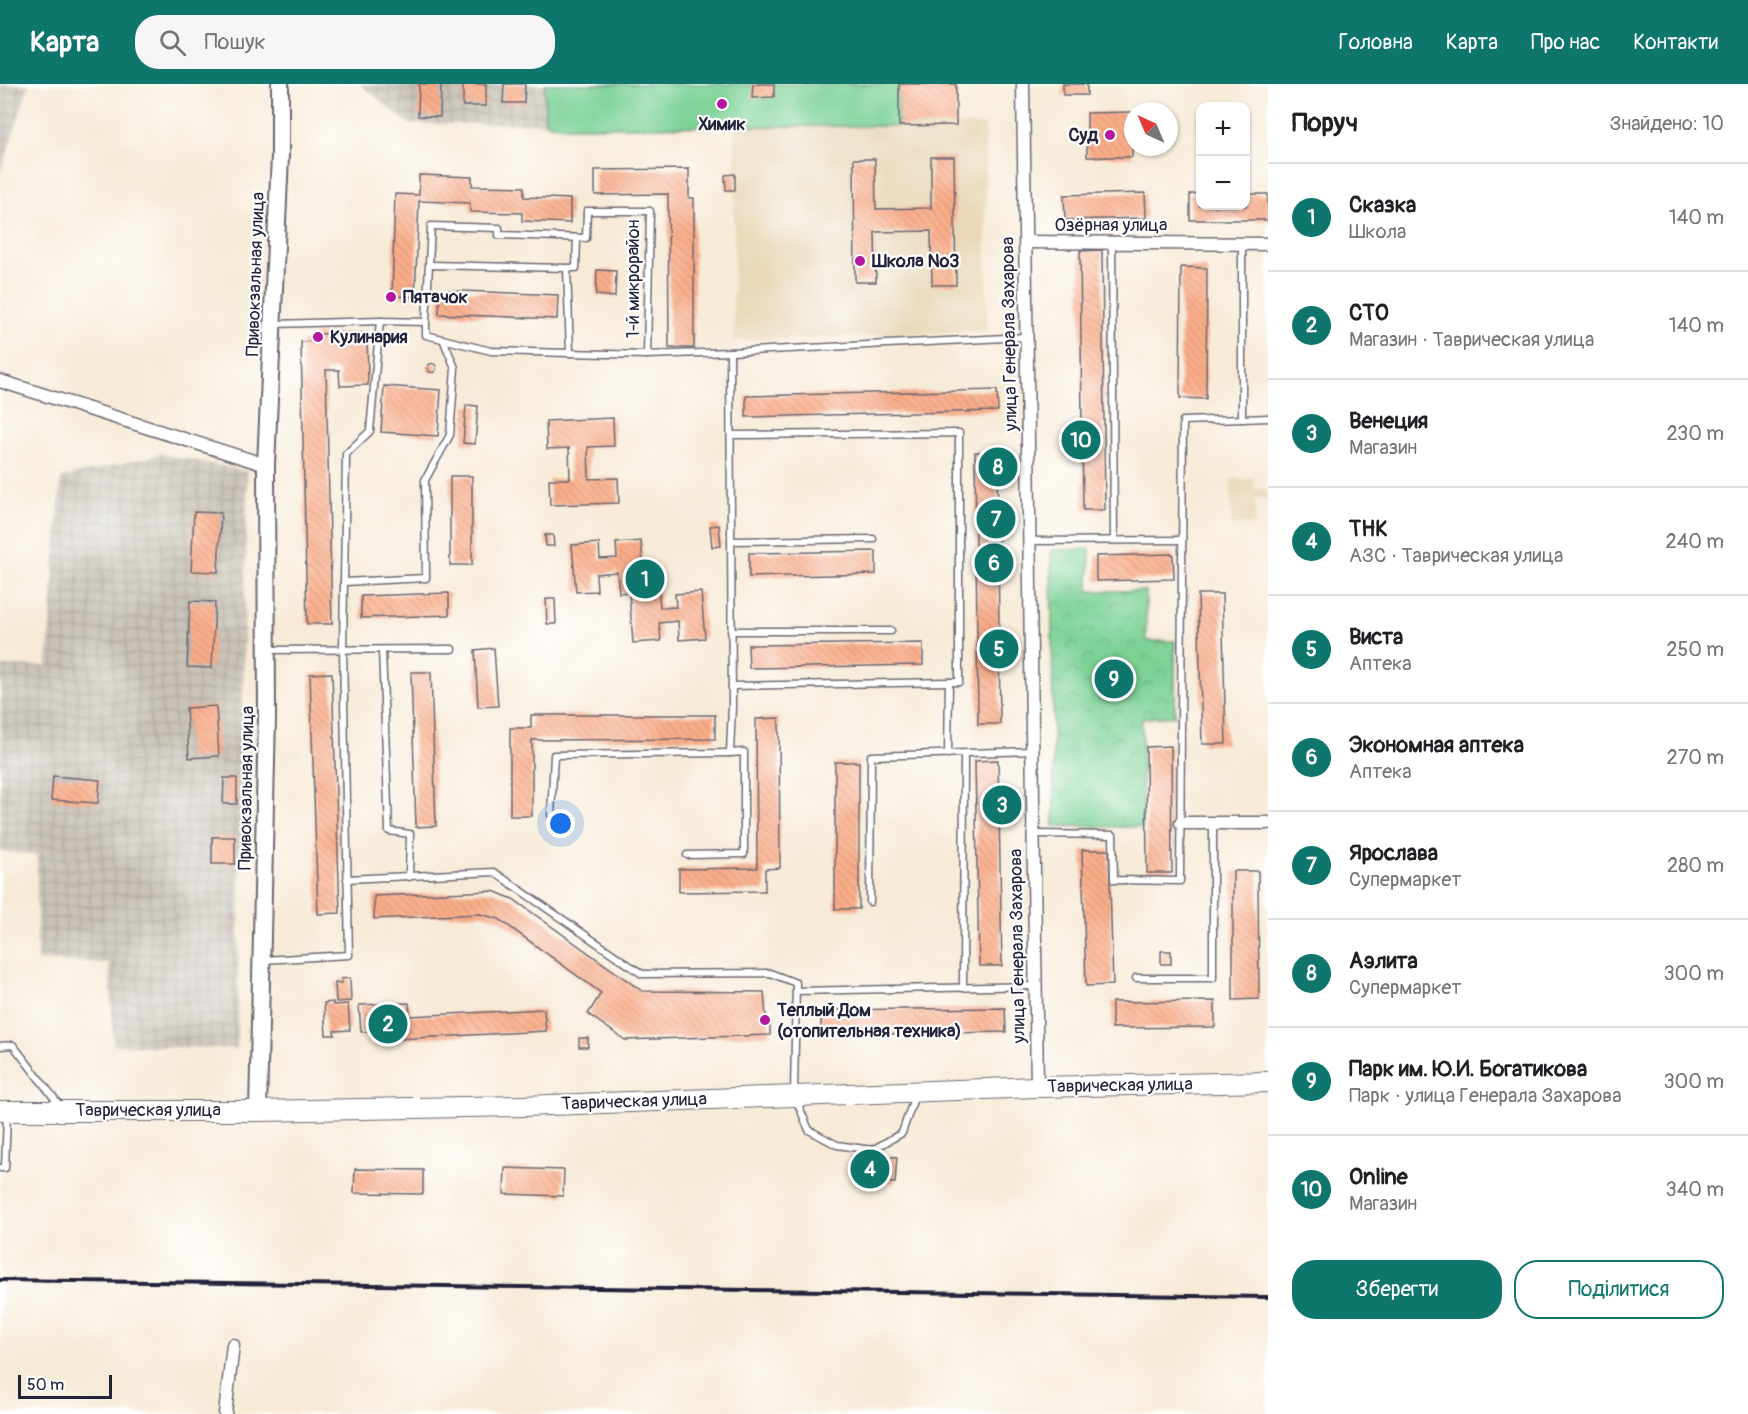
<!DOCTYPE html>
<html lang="uk">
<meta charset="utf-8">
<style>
:root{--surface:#fff;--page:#f6f6f6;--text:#202124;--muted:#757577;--line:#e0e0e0;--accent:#0f766e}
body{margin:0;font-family:Pangolin,sans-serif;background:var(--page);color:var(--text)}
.controls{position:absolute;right:18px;top:18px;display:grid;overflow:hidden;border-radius:12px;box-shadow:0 2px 4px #0004}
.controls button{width:54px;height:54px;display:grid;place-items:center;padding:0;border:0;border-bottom:2px solid var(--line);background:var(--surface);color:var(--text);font:30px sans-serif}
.compass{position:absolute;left:1124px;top:18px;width:54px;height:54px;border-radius:50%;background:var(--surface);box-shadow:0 2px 4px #0004;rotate:316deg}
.scale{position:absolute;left:18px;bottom:15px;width:94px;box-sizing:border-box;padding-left:6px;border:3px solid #22223b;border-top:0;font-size:16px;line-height:21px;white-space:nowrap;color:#22223b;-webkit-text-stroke:4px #fff;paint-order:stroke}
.you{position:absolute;left:561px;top:740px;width:21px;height:21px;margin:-15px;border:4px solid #fff;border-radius:50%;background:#1a73e8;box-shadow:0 0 0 9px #1a73e833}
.badge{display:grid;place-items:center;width:39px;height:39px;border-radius:50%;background:var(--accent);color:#fff;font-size:20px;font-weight:700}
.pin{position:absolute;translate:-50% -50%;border:3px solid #fff;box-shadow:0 2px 6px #0006}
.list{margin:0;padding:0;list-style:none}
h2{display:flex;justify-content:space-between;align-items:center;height:78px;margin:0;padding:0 24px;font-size:26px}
h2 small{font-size:20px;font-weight:400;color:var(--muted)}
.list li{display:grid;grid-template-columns:39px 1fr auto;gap:18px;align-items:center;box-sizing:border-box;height:108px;padding:0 24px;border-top:2px solid var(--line)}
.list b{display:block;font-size:22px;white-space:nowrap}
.list p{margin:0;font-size:20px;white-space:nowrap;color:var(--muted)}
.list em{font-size:20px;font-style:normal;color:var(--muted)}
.actions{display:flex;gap:12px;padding:18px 24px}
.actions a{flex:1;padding:14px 0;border:2px solid var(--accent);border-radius:24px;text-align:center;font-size:21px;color:var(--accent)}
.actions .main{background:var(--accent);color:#fff}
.icon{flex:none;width:33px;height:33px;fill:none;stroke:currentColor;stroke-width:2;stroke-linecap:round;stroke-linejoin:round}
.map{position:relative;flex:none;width:1268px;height:1330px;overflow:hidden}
header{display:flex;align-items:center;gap:36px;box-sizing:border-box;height:84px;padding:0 30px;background:var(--accent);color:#fff}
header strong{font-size:28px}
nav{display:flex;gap:33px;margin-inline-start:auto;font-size:21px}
.search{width:420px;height:54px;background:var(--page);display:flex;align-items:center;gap:15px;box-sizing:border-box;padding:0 21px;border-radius:24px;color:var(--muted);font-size:22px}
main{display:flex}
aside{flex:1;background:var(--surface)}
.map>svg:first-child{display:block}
.built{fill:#e9d9ba}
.industrial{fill:url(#industrial-grid)}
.park{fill:url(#park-crowns);stroke:#4f7a68;stroke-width:1.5}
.garden{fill:#7cd195;stroke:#4f7a68;stroke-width:1.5}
.building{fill:url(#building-back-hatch)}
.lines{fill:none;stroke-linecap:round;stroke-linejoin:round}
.service-casing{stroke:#6d6872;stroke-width:9}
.minor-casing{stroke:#6d6872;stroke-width:15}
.secondary-casing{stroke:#6d6872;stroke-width:20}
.trunk-casing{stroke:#6d6872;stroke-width:22}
.service{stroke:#fff;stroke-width:6}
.minor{stroke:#fff;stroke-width:12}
.secondary{stroke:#fff;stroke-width:16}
.trunk{stroke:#fff;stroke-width:20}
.rail{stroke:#22223b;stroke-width:4}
.poi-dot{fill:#b5179e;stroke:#fff;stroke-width:2}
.labels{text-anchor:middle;stroke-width:4.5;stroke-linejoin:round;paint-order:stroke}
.poi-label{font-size:18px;font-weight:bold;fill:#22223b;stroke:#fff;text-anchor:start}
.street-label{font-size:18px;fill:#22223b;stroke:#fff}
</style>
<header>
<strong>Карта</strong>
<div class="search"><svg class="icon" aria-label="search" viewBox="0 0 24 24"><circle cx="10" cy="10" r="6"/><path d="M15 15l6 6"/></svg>Пошук</div>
<nav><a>Головна</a><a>Карта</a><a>Про нас</a><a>Контакти</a></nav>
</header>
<main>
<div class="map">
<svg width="1268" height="1330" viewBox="0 0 1268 1330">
<defs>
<pattern id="industrial-grid" width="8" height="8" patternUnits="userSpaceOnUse" patternTransform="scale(1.5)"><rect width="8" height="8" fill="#c9c3b8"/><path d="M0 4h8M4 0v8" fill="none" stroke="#aca79f"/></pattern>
<pattern id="park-crowns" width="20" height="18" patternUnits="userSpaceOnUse" patternTransform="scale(1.5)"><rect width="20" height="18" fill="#7cd195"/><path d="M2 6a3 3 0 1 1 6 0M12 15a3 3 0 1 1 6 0" fill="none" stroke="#6bb381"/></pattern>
<pattern id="building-back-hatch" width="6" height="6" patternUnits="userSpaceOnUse" patternTransform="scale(1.5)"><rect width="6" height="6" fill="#fbae8a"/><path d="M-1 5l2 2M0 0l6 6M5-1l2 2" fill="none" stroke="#d79578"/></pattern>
</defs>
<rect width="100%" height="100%" fill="#fff"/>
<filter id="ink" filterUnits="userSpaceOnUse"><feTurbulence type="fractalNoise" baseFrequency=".0167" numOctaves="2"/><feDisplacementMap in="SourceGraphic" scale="12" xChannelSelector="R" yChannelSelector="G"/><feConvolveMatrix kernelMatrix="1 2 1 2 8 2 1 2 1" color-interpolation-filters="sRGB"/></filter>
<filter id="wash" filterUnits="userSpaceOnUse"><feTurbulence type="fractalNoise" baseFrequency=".008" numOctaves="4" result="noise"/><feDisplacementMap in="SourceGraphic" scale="24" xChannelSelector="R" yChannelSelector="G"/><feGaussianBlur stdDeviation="1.35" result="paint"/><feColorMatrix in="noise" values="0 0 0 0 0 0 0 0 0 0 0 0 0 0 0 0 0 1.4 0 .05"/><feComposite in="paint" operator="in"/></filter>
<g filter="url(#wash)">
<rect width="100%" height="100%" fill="#f7ebd8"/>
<g class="built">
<polygon points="735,41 985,41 987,247 733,257"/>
<polygon points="1254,394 1254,405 1268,405 1268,415 1255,415 1255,441 1231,441 1231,395"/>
</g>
<g class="industrial">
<polygon points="0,0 29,0 0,91"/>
<polygon points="360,0 545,0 545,39 409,40"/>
<polygon points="161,370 247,387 237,965 114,961 109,879 37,876 37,771 0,767 0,582 47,582 61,394"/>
</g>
<polygon class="park" points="1090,465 1089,507 1146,507 1146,557 1175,557 1175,632 1142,634 1142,743 1054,742 1051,466"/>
<polygon class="garden" points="545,0 899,0 899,42 565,43 545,39"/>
<g id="blocks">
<g class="building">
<polygon points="419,0 441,0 440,33 418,32"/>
<rect x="463" y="0" width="23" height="22"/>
<polygon points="504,0 525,0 524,19 503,19"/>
<polygon points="753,0 774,0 774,13 752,14"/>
<polygon points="899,0 956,0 956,41 899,42"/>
<rect x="1063" y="0" width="24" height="11"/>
<polygon points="1132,28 1132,73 1087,73 1087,29"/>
<polygon points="931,73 954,73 956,201 932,201 931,147 875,148 876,198 855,198 854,75 875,75 876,125 931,124"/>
<polygon points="689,85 689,114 694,114 694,264 669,264 668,110 595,111 595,86"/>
<polygon points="735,90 735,106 726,106 725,91"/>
<polygon points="419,91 472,93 472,102 524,103 524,113 570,115 570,139 522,137 522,129 470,128 470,119 419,117 415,213 392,212 395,110 419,111"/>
<polygon points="1145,109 1146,134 1065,136 1064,111"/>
<polygon points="1190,110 1200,110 1200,122 1246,122 1246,110 1268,110 1268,136 1190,136"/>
<polygon points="1102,166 1105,426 1083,426 1080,167"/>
<polygon points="1181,183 1207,184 1206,315 1180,314"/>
<polygon points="597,186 616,187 615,213 596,211"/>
<polygon points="440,206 558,211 557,235 439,230"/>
<polygon points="367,249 368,301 340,302 339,286 326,286 332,540 307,540 301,258 316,257 315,250"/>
<circle cx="432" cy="284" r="4.5"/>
<polygon points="384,302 441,306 438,352 381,348"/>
<polygon points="997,306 998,327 746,333 746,312"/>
<polygon points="466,321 478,322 475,360 463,359"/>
<polygon points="613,334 614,362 588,363 589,395 618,394 619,419 550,421 549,395 570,395 569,364 547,365 546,337"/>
<polygon points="975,368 997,368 1000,640 978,640"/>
<rect x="450" y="392" width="22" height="89"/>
<polygon points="194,428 221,429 218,488 191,487"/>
<polygon points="719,441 721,462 712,463 710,442"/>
<polygon points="545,451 553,451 554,462 546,462"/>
<polygon points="641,457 643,479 656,478 660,524 676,523 675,510 701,508 705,554 679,556 678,537 659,539 661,557 633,559 629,508 619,509 617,488 596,490 597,507 576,508 572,461 599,459 600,475 617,474 616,459"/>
<polygon points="876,467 876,490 749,493 749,469"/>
<polygon points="1173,470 1174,495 1096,497 1096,472"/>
<polygon points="449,509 449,531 361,534 361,512"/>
<polygon points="1198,510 1222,510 1226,660 1202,660"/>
<polygon points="546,515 555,515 556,540 547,540"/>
<polygon points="190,517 215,518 212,584 187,583"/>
<polygon points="923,559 923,581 749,584 748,561"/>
<polygon points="494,564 498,622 478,623 475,566"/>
<polygon points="411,588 431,588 436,742 416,743"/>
<polygon points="332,589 340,829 318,830 310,590"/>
<polygon points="216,622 219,672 189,674 186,624"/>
<polygon points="531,631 715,631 715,655 532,656 532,732 510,732 510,644 531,644"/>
<polygon points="779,634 780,784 765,785 765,807 679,808 679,785 757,784 756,635"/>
<polygon points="1171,662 1172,789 1147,789 1146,663"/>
<polygon points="998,676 1002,882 979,882 975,677"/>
<rect x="835" y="678" width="24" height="147"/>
<polygon points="53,692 100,696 98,719 51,716"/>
<polygon points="224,694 237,694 237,720 223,720"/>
<rect x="212" y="753" width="23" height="27"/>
<polygon points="1082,766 1109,766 1113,901 1086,902"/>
<polygon points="1233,787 1258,787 1259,915 1233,916"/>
<polygon points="493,807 513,815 642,907 764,908 766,933 770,940 770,951 625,956 588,930 601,909 499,835 480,830 374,835 374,812"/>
<rect x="1161" y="867" width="10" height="13"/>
<polygon points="350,894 351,917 336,918 335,899 342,899 341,895"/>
<polygon points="1215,917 1215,943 1112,944 1112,918"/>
<polygon points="333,918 333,921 348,920 350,946 334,947 335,951 326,951 324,919"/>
<polygon points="409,919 410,932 544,925 546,947 398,955 398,946 361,948 359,921"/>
<polygon points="1005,924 1006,948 821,951 821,926"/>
<rect x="579" y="954" width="9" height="9"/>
<polygon points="851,1072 868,1073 867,1078 880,1079 881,1072 897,1073 895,1099 879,1098 880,1091 867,1090 867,1096 850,1095"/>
<polygon points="505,1084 564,1086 563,1112 504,1110"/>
<polygon points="355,1085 423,1086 423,1110 354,1109"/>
</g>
</g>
</g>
<g filter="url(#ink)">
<use href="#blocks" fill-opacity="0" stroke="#6d6872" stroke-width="1.5"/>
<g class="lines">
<g class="service-casing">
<g id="service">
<polyline points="1112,159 1114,456"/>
<polyline points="430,181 567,184 570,269"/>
<polyline points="567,184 576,184 577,154"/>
<polyline points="274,240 380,237 426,238 426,251 491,267 647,271 650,127 587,127 586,154 499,151 499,144 431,142 426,238"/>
<polyline points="647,271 730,268"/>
<polyline points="1242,335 1268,334"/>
<polyline points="731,351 959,349 959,598 949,598 948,670"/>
<polyline points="731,457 873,455"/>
<polyline points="1030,457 1182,456"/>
<polyline points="344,498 426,494 425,396 450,351 455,284 443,255"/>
<polyline points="731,547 891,547"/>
<polyline points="267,566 452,565"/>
<polyline points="382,566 389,747 410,750 409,793"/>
<polyline points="732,602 949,598"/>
<polyline points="551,731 554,671 730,669"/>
<polyline points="1034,750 1113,751 1114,796 1180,797 1183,337 1242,335 1242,160"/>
<polyline points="687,771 744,770 744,668 730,669 732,622 730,268 1027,253"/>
<polyline points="347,795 494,788 642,890 770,889 796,899 794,1011 809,1046 837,1061 872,1066 902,1049 915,1011"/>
<polyline points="870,818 871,672 1033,667"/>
<polyline points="263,876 349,871 343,565 346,370 370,347 380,237"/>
<polyline points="1136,894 1213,894 1213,739"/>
<polyline points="963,904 964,670"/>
<polyline points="796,907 1035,902"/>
<polyline points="0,962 13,961 61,1023"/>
<polyline points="0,1084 5,1084 7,1030"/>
</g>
</g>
<g class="minor-casing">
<g id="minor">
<polyline points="1023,0 1037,1003"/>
<polyline points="1026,158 1268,160"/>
<polyline points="0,297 266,381"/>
<polyline points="1181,739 1268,739"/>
<polyline points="225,1330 233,1261"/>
</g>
</g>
<g class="secondary-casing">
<polyline id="secondary" points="258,1027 267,632 266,381 280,72 280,0"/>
</g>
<g class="trunk-casing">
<polyline id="trunk" points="0,1027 258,1027 523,1022 1037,1003 1268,998"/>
</g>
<use href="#service" class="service"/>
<use href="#minor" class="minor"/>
<use href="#secondary" class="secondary"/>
<use href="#trunk" class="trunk"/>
<polyline class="rail" points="0,1196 1268,1213"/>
</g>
</g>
<g class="poi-dot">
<circle cx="722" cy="20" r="6"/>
<circle cx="1110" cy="51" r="6"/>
<circle cx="860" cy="177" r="6"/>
<circle cx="391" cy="213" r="6"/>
<circle cx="318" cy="253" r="6"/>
<circle cx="765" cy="936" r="6"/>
</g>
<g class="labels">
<g class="poi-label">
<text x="722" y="46" text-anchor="middle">Химик</text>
<text x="1098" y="57" text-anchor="end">Суд</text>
<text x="872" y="183">Школа №3</text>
<text x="403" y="219">Пятачок</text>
<text x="330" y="259">Кулинария</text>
<text x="777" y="932">Теплый Дом<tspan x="777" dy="21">(отопительная техника)</tspan></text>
</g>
<g class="street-label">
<text x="1111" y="147">Озёрная улица</text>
<text transform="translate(255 190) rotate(-88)" y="6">Привокзальная улица</text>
<text transform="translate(633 195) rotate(-90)" y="6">1-й микрорайон</text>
<text transform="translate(1009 250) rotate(-91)" y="6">улица Генерала Захарова</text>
<text transform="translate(246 704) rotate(-89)" y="6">Привокзальная улица</text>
<text transform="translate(1017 862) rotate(-91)" y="6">улица Генерала Захарова</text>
<text transform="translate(1120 1001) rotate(-1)" y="6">Таврическая улица</text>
<text transform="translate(634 1017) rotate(-2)" y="6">Таврическая улица</text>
<text x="148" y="1032">Таврическая улица</text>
</g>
</g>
</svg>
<div class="controls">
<button>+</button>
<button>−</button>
</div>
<svg class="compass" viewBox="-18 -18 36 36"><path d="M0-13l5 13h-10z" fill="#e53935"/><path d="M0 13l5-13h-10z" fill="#757577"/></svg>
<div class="scale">50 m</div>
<div class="you"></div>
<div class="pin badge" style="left:645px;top:495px">1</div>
<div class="pin badge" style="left:388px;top:940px">2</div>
<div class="pin badge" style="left:1002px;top:721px">3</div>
<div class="pin badge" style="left:870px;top:1085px">4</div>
<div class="pin badge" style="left:999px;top:565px">5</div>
<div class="pin badge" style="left:994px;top:479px">6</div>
<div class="pin badge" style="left:996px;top:435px">7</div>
<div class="pin badge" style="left:998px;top:383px">8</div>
<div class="pin badge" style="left:1114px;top:595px">9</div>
<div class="pin badge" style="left:1081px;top:356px">10</div>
</div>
<aside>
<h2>Поруч<small>Знайдено: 10</small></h2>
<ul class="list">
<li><span class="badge">1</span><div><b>Сказка</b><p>Школа</p></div><em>140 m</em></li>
<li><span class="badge">2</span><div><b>СТО</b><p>Магазин · Таврическая улица</p></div><em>140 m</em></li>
<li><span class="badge">3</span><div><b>Венеция</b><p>Магазин</p></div><em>230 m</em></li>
<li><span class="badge">4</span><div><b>ТНК</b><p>АЗС · Таврическая улица</p></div><em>240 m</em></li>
<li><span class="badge">5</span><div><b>Виста</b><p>Аптека</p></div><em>250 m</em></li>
<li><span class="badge">6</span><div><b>Экономная аптека</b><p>Аптека</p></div><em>270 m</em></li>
<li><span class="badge">7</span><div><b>Ярослава</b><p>Супермаркет</p></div><em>280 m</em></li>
<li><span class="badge">8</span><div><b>Аэлита</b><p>Супермаркет</p></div><em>300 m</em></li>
<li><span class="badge">9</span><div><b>Парк им. Ю.И. Богатикова</b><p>Парк · улица Генерала Захарова</p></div><em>300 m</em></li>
<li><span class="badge">10</span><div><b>Online</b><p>Магазин</p></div><em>340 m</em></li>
</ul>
<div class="actions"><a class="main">Зберегти</a><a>Поділитися</a></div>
</aside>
</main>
